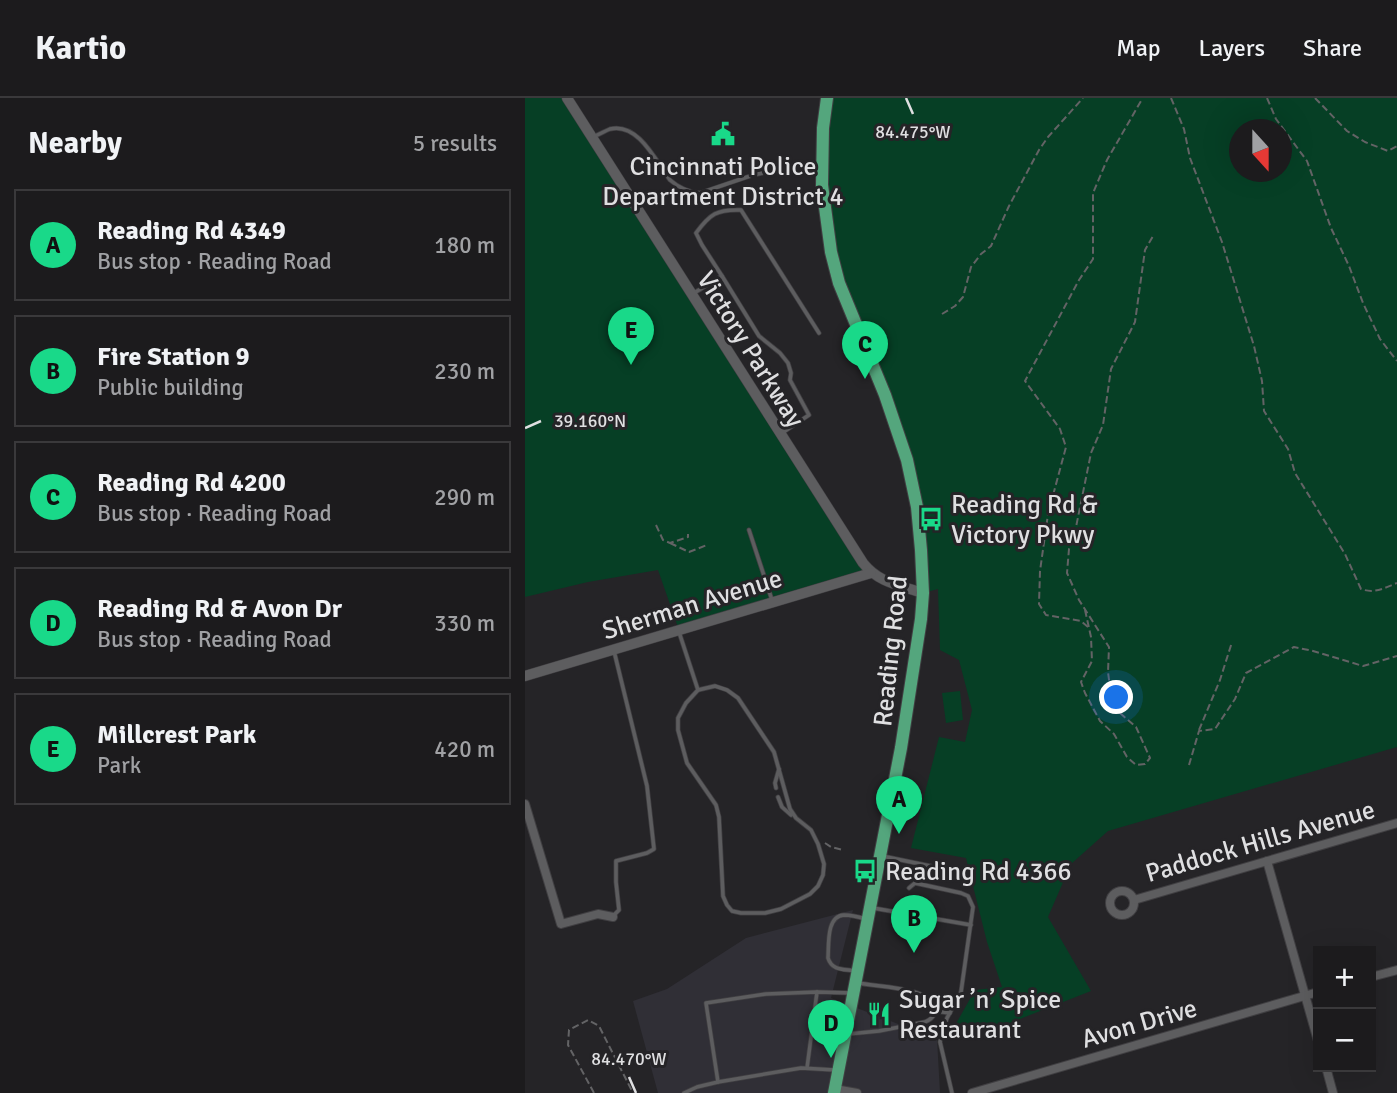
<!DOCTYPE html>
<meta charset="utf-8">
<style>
:root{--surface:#1c1b1d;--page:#29282a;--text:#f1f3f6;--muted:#a0a1a4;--line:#3a393b;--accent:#19d989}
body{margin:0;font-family:Signika,sans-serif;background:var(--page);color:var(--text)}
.controls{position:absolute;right:21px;bottom:21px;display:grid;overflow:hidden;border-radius:0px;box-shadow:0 7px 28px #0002}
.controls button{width:63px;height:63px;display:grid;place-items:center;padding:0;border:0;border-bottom:2px solid var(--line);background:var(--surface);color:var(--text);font:35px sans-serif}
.compass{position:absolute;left:704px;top:21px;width:63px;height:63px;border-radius:50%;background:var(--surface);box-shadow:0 7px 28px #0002;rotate:159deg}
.you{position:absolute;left:592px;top:600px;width:24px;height:24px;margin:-18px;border:5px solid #fff;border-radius:50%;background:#1a73e8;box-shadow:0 0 0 10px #1a73e833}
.badge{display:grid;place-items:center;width:46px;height:46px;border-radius:50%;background:var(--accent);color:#111;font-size:23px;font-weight:700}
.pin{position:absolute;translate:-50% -58px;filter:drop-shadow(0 2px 4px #0008)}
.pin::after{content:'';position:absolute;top:37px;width:24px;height:21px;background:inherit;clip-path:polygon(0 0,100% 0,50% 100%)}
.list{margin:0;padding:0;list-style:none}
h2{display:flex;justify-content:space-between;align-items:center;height:91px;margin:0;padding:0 28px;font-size:30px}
h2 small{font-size:23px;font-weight:400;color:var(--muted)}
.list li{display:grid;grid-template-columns:46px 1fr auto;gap:21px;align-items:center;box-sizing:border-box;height:112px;margin:0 14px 14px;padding:0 14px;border:2px solid var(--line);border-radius:0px}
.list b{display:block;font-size:26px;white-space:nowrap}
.list p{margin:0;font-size:23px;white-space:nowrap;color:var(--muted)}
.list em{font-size:23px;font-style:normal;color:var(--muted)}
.map{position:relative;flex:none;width:872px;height:995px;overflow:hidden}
header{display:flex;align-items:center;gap:42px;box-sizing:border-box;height:98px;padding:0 35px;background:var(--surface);border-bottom:2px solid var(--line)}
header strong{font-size:33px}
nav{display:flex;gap:38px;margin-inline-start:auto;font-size:24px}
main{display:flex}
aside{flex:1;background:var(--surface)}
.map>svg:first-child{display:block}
.built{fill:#302f36}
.green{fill:#063f25;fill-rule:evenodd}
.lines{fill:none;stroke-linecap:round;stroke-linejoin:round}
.service-casing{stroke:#403f42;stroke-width:5}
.minor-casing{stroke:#403f42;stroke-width:10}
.tertiary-casing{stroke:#403f42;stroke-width:11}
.primary-casing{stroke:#403f42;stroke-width:14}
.path{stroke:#636365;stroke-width:2;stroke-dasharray:7 3.5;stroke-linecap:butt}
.service{stroke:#5d5d5f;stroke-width:3.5}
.minor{stroke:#5d5d5f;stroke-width:8}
.tertiary{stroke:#5d5d5f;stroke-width:10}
.primary{stroke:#54a67d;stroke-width:12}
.ticks{fill:none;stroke:#dfdfe1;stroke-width:2.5}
.labels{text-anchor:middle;stroke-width:6;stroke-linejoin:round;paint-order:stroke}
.poi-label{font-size:26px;fill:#dfdfe1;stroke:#252427;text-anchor:start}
.street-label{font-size:26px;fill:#dfdfe1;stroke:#252427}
.ticks-label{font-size:18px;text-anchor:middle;fill:#dfdfe1;stroke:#252427;stroke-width:6;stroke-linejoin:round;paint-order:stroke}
</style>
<header>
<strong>Kartio</strong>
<nav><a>Map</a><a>Layers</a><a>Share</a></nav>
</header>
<main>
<aside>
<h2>Nearby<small>5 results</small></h2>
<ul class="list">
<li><span class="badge">A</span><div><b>Reading Rd 4349</b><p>Bus stop · Reading Road</p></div><em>180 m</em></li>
<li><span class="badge">B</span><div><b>Fire Station 9</b><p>Public building</p></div><em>230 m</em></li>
<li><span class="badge">C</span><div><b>Reading Rd 4200</b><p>Bus stop · Reading Road</p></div><em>290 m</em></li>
<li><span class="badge">D</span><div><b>Reading Rd &amp; Avon Dr</b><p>Bus stop · Reading Road</p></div><em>330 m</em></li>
<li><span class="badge">E</span><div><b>Millcrest Park</b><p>Park</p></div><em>420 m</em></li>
</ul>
</aside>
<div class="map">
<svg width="872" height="995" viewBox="0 0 872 995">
<rect width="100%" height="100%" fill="#252427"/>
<polygon class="built" points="328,812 306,900 412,941 415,995 133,995 108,903 142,891 221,840"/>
<g class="green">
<polygon points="0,0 42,0 346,475 154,532 133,472 63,484 0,499"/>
<path d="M302,0H872V649L583,733L546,766L523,819L566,893L472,930L428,931L450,892L477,889L462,844L441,760L386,750L414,639L440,644L447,612L434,562L415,552L413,491L398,495L392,409L327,217L301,124ZM715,32H757V74H715Z"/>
<polygon points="435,593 438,622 421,625 417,595"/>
</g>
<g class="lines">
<g class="service-casing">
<g id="service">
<path d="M70,38C75,36 80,33 85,31C113,24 131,63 145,82C154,90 163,94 175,95L228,77L251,72L295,71"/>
<path d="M197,178L177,147L171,135C185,116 192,111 216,112L294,235"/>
<polyline points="169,195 197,178 234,238 255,255 263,265 266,275 265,282 284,317 257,335"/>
<polyline points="224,432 247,502"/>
<polyline points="154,534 173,592"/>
<polyline points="89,553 122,688 129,751 122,755 91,763 91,784 94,812 89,817"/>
<polygon points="190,588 202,592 213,600 249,654 265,711 271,720 286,732 293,746 299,766 298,777 293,788 285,796 256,811 240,815 216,815 207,813 202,807 198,798 194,719 191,707 162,665 153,632 153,620 161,605 173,592"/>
<polyline points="251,690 250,685 254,671"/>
<polyline points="253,699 257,709 266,717"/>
<polyline points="357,758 434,774"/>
<polyline points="384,790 390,785 436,795 443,798 448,809 436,894 422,920 417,935 415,944 427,995"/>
<polyline points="348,810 446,827"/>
<path d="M330,873C319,871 307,873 303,860C304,847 301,818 319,817C326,817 334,819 341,821"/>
<polyline points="410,913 425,915"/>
<path d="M323,936L354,933L400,924C405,922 410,919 410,912C411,889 350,889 334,885"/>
<polyline points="282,970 292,894"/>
<polyline points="310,972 276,970 193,984 181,905 241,896 292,894 327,895"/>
<polyline points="159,995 172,989 193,984"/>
</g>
</g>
<g class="minor-casing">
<g id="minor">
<polyline points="0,706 36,826 73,816 88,819"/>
<polyline points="742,763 793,943"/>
<circle cx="597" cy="805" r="12"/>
<polyline points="609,802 872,725"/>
<polyline points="846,879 872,872"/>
<polyline points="801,969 808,995"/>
<polyline points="310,991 332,995"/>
<polyline points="447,995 793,894"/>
</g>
</g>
<g class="tertiary-casing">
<g id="tertiary">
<path d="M42,0L338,465C354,485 374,487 398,495"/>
<polyline points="0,578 346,475"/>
</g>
</g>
<g class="primary-casing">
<polyline id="primary" points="302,0 298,30 297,87 306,154 314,185 360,297 382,362 392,409 396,452 398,495 396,521 376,650 309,995"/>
</g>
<g class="path">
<path d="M646,0L659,31L665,60L697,144L729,248L737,283L739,313L763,351L770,375L820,456L836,491C850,496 859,490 872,485"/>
<polyline points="742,0 751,21 782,63 806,130 824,168 838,205 855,241 872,263"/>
<polyline points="790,0 822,33 840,44 863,53 872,48"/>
<polyline points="417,216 430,208 438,199 446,169 456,156 466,148 484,108 514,52 523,39 558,0"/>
<polyline points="131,427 138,442 145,445 163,439 163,436"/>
<polyline points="145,445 164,454 182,447"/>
<polyline points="560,512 566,539 567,563 556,584 560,595 575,623 589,636 602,659 611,667 620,666 625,660 611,629 595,615 586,597 583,574 584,549 554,502 542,475 544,451 550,434 566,355 578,327 586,271 610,224 620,152 628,138"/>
<polyline points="563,529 556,523 521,517 514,506 515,473 523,416 541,349 535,331 500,283 554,182 568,161 568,95 582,62 616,3"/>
<polyline points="674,632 695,582 707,544"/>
<polyline points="664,667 674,633 690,631 710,601 721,575 769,549 788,553 838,568 872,558"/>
<polyline points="300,745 306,749 318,752"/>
<polyline points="69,995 43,947 44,932 63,922 74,928 108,995"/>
</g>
<use href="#service" class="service"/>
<use href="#minor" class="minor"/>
<use href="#tertiary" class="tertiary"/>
<use href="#primary" class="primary"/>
</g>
<path class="ticks" d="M381,0L388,16M0,330L16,323M104,979L111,995"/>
<defs>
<g id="civic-bare" transform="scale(1.89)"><path d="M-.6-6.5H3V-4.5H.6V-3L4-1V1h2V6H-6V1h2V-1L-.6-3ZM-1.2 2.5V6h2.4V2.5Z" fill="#19d989" stroke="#252427" stroke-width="2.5" paint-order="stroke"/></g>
<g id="bus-bare" transform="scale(1.89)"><path d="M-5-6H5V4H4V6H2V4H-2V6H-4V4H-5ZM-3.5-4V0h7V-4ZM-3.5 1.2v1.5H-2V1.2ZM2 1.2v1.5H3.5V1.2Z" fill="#19d989" stroke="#252427" stroke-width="2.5" paint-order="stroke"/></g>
<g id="restaurant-bare" transform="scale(1.89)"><path d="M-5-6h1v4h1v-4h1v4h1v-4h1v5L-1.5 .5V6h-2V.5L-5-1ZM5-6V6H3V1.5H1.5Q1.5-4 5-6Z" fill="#19d989" stroke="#252427" stroke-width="2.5" paint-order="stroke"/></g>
</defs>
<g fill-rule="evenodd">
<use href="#civic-bare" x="198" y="36"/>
<use href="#bus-bare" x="406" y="421"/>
<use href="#bus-bare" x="340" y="773"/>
<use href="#restaurant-bare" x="354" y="916"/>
</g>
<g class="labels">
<g class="poi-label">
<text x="198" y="77" text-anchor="middle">Cincinnati Police<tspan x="198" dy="30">Department District 4</tspan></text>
<text x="426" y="415">Reading Rd &amp;<tspan x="426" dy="30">Victory Pkwy</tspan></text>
<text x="360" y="782">Reading Rd 4366</text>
<text x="374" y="910">Sugar ’n’ Spice<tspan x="374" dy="30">Restaurant</tspan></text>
</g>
<g class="street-label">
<text transform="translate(226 251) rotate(58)" y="9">Victory Parkway</text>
<text transform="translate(167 506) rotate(-17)" y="9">Sherman Avenue</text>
<text transform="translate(365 553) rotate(-84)" y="9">Reading Road</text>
<text transform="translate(735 743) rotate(-16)" y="9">Paddock Hills Avenue</text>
<text transform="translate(614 925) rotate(-16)" y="9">Avon Drive</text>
</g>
</g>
<g class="ticks-label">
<text x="388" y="40">84.475°W</text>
<text x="65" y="329">39.160°N</text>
<text x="104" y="967">84.470°W</text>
</g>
</svg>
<div class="controls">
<button>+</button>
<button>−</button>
</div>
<svg class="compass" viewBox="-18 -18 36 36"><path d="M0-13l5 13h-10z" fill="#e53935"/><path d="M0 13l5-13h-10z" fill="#a0a1a4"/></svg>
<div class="you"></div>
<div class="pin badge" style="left:374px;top:736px">A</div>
<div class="pin badge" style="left:389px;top:855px">B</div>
<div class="pin badge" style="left:340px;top:281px">C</div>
<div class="pin badge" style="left:306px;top:960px">D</div>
<div class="pin badge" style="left:106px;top:267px">E</div>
</div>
</main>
